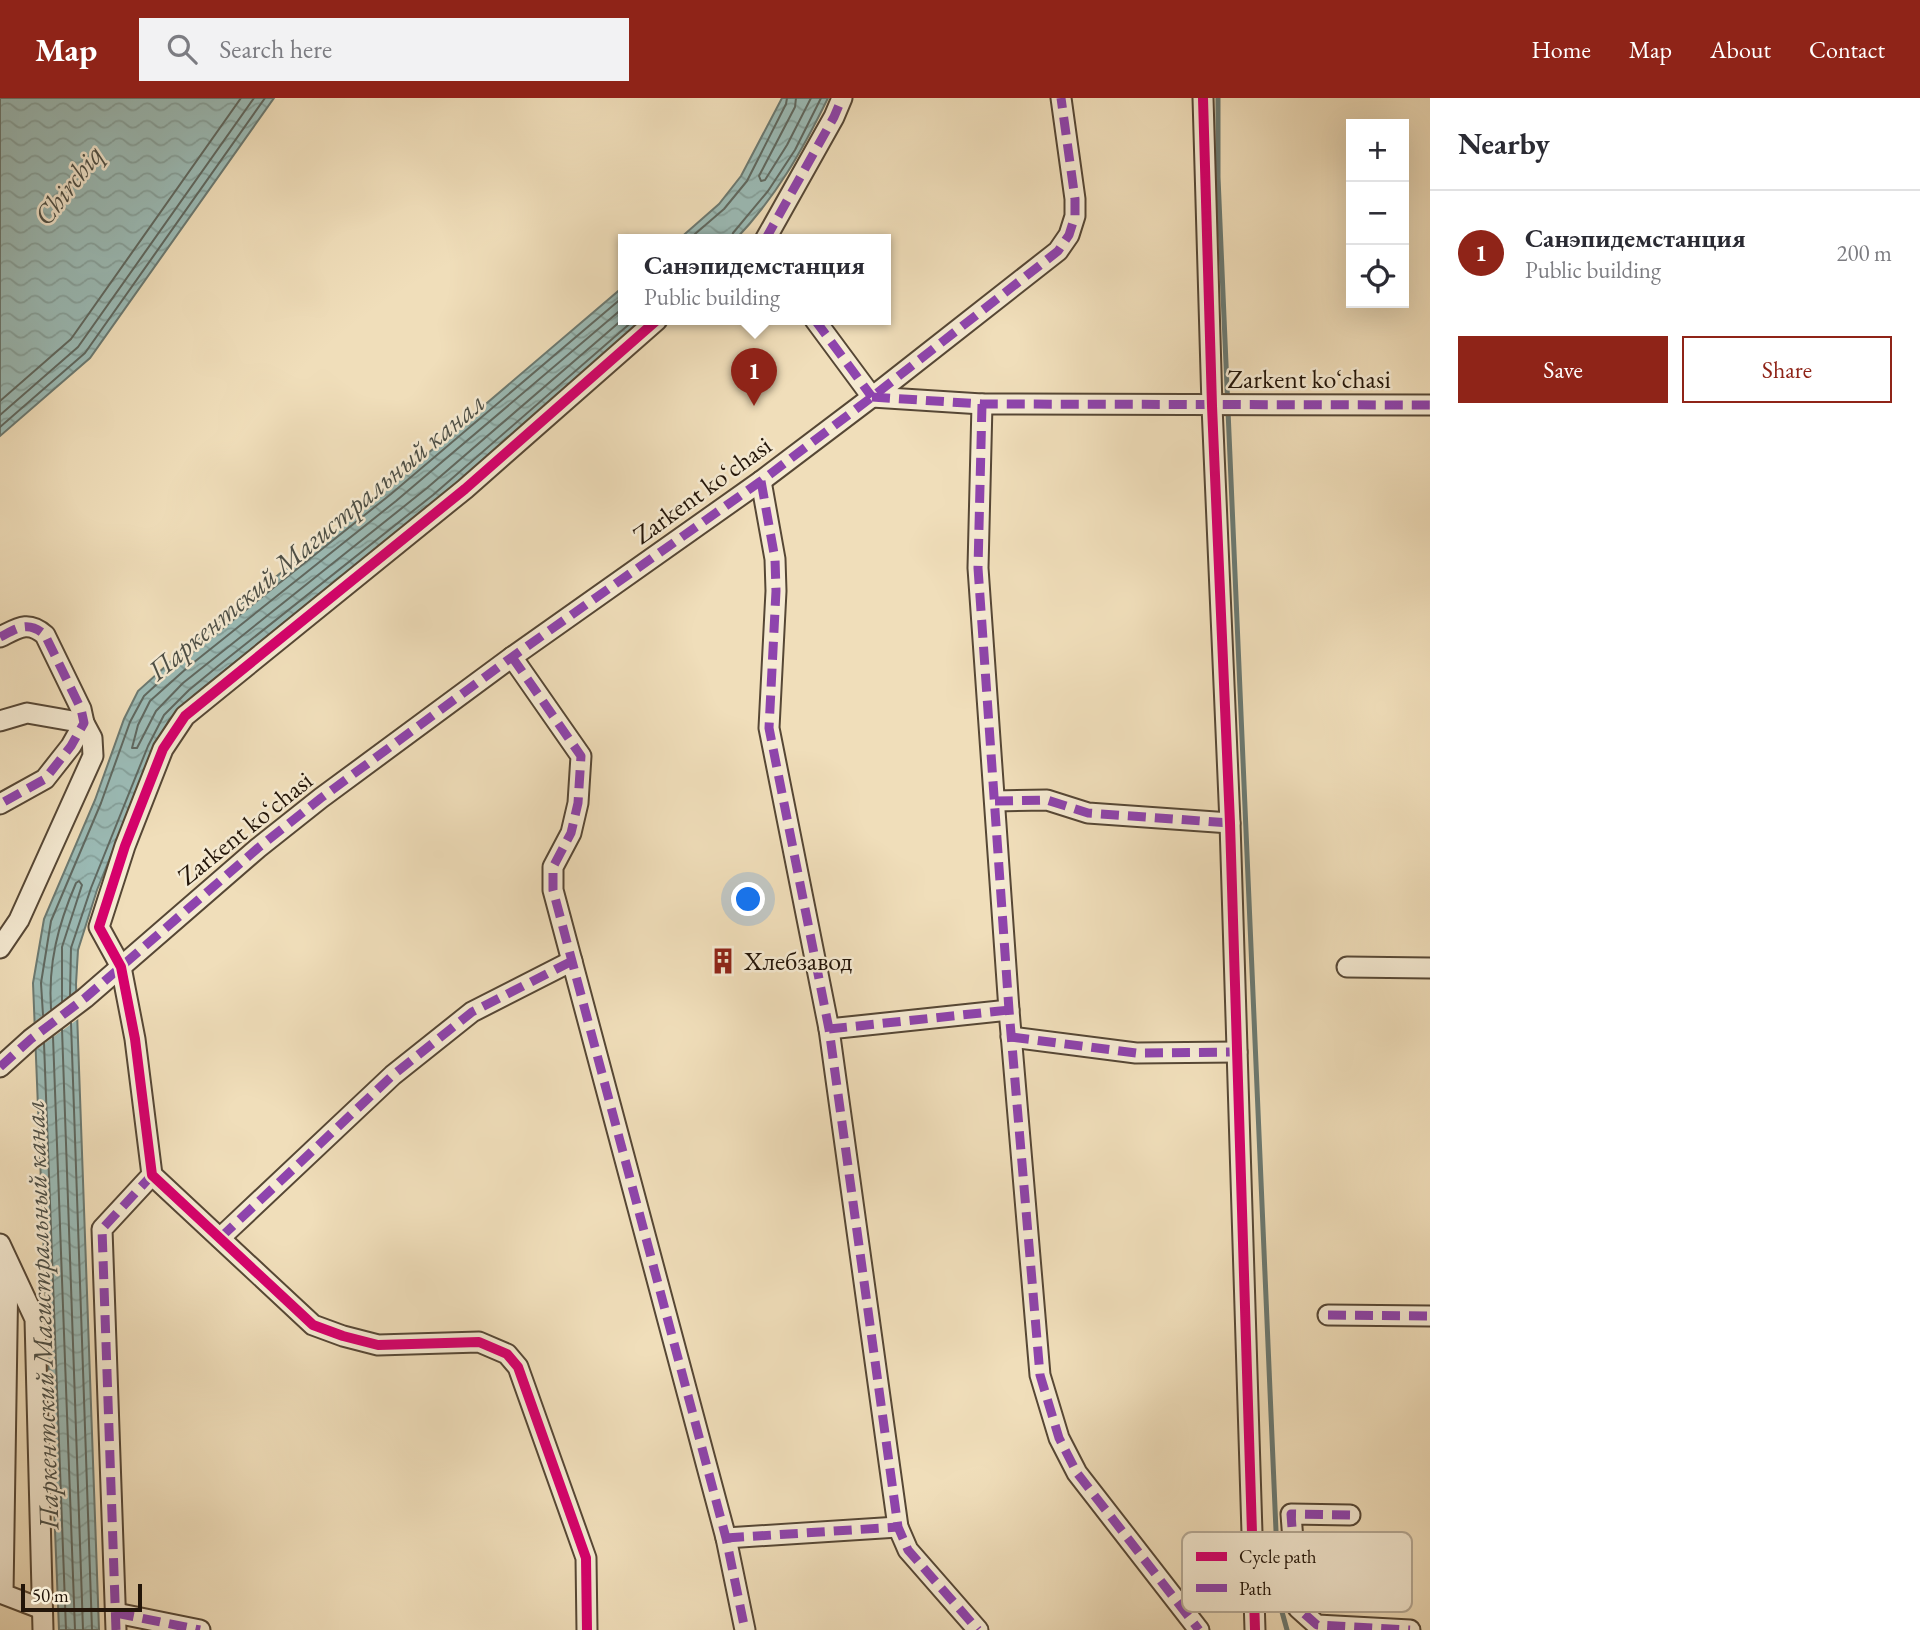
<!DOCTYPE html>
<meta charset="utf-8">
<style>
:root{--surface:#fff;--page:#f2f2f3;--text:#2b2b33;--muted:#7c7c81;--line:#e1e1e2;--accent:#8f2418}
body{margin:0;font-family:"EB Garamond",serif;background:var(--page);color:var(--text)}
.controls{position:absolute;right:21px;top:21px;display:grid;overflow:hidden;border-radius:0px;box-shadow:0 7px 28px #0002}
.controls button{width:63px;height:63px;display:grid;place-items:center;padding:0;border:0;border-bottom:2px solid var(--line);background:var(--surface);color:var(--text);font:35px sans-serif}
.scale{position:absolute;left:21px;bottom:18px;width:121px;box-sizing:border-box;padding-left:7px;border:4px solid #231509;border-top:0;font-size:19px;line-height:24px;white-space:nowrap;color:#231509;-webkit-text-stroke:5px #f5ead2;paint-order:stroke}
.you{position:absolute;left:749px;top:802px;width:24px;height:24px;margin:-18px;border:5px solid #fff;border-radius:50%;background:#1a73e8;box-shadow:0 0 0 10px #1a73e833}
.badge{display:grid;place-items:center;width:46px;height:46px;border-radius:50%;background:var(--accent);color:#fff;font-size:23px;font-weight:700}
.pin{position:absolute;translate:-50% -58px;filter:drop-shadow(0 2px 4px #0008)}
.pin::after{content:'';position:absolute;top:37px;width:24px;height:21px;background:inherit;clip-path:polygon(0 0,100% 0,50% 100%)}
.popup{position:absolute;left:618px;top:136px;width:273px;height:91px;box-sizing:border-box;display:grid;place-content:center;border-radius:0px;background:var(--surface);filter:drop-shadow(0 2px 5px #0005);font-size:23px;white-space:nowrap;color:var(--muted)}
.popup b{font-size:26px;color:var(--text)}
.popup::after{content:'';position:absolute;left:50%;top:100%;margin-left:-14px;border:14px solid transparent;border-top-color:var(--surface)}
.list{margin:0;padding:0;list-style:none}
h2{display:flex;justify-content:space-between;align-items:center;height:91px;margin:0;padding:0 28px;font-size:30px}
h2 small{font-size:23px;font-weight:400;color:var(--muted)}
.list li{display:grid;grid-template-columns:46px 1fr auto;gap:21px;align-items:center;box-sizing:border-box;height:126px;padding:0 28px;border-top:2px solid var(--line)}
.list b{display:block;font-size:26px;white-space:nowrap}
.list p{margin:0;font-size:23px;white-space:nowrap;color:var(--muted)}
.list em{font-size:23px;font-style:normal;color:var(--muted)}
.actions{display:flex;gap:14px;padding:21px 28px}
.actions a{flex:1;padding:16px 0;border:2px solid var(--accent);border-radius:0px;text-align:center;font-size:24px;color:var(--accent)}
.actions .main{background:var(--accent);color:#fff}
.icon{flex:none;width:38px;height:38px;fill:none;stroke:currentColor;stroke-width:2;stroke-linecap:round;stroke-linejoin:round}
.map{position:relative;flex:none;width:1430px;height:1532px;overflow:hidden}
header{display:flex;align-items:center;gap:42px;box-sizing:border-box;height:98px;padding:0 35px;background:var(--accent);color:#fff}
header strong{font-size:33px}
nav{display:flex;gap:38px;margin-inline-start:auto;font-size:24px}
.search{width:490px;height:63px;background:var(--page);display:flex;align-items:center;gap:18px;box-sizing:border-box;padding:0 24px;border-radius:0px;color:var(--muted);font-size:26px}
main{display:flex}
aside{flex:1;background:var(--surface)}
.map>svg:first-child{display:block}
.water{fill:url(#water-waves);stroke:#6b7971;stroke-width:2}
.pier{fill:#f0deba}
.lines{fill:none;stroke-linecap:round;stroke-linejoin:round}
.shore{stroke:#5f6860;stroke-width:2}
.stream{stroke:#6b7971;stroke-width:5}
.minor-casing{stroke:#564735;stroke-width:23}
.minor{stroke:#f5ead2;stroke-width:19}
.quiet{stroke:#8e44ad;stroke-width:9;stroke-dasharray:18 9;stroke-linecap:butt}
.cycleway-casing{stroke:#f5ead2;stroke-width:15}
.cycleway{stroke:#d6006c;stroke-width:10}
.labels{text-anchor:middle;stroke-width:5;stroke-linejoin:round;paint-order:stroke}
.street-label{font-size:26px;fill:#231509;stroke:#f5ead2}
.poi-label{font-size:26px;fill:#231509;stroke:#f5ead2;text-anchor:start}
.water-label{font-size:28px;font-style:italic;fill:#4d4f46;stroke:#f5ead2}
.key{fill:#f5ead2;stroke:#b6aa96;stroke-width:2}
.key-label{font-size:19px;fill:#231509}
</style>
<header>
<strong>Map</strong>
<div class="search"><svg class="icon" aria-label="search" viewBox="0 0 24 24"><circle cx="10" cy="10" r="6"/><path d="M15 15l6 6"/></svg>Search here</div>
<nav><a>Home</a><a>Map</a><a>About</a><a>Contact</a></nav>
</header>
<main>
<div class="map">
<svg width="1430" height="1532" viewBox="0 0 1430 1532">
<defs>
<pattern id="water-waves" width="16" height="10" patternUnits="userSpaceOnUse" patternTransform="scale(1.75)"><rect width="16" height="10" fill="#9bbbb6"/><path d="M0 5q4-4 8 0t8 0" fill="none" stroke="#85a09b"/></pattern>
</defs>
<rect width="100%" height="100%" fill="#f0deba"/>
<filter id="stains"><feTurbulence type="fractalNoise" baseFrequency=".00286" numOctaves="4"/><feColorMatrix values="0 0 0 0 .2 0 0 0 0 .09 0 0 0 0 .02 0 0 0 .5 -.17"/></filter>
<radialGradient id="worn" r=".72"><stop offset=".6" stop-color="#630" stop-opacity="0"/><stop offset="1" stop-color="#630" stop-opacity=".3"/></radialGradient>
<g class="water">
<polygon points="0,0 274,0 90,260 0,338"/>
<path d="M782,0H828C802,53 776,99 735,142H678L719,106L741,78Z"/>
<polygon points="623,189 623,222 645,222 437,402 194,597 169,622 154,651 97,792 78,852 76,886 99,1532 59,1532 33,885 44,821 95,702 124,621 138,593 178,557 386,391"/>
</g>
<polygon class="pier" points="81,889 81,919 34,953 33,925"/>
<g class="lines">
<g class="shore">
<polyline points="796,0 795,9 759,78 761,83 765,82 787,47 811,0"/>
<polyline points="688,142 724,111 747,83 786,6 787,0"/>
<polyline points="731,142 733,135 768,93 795,52 821,0"/>
<polyline points="623,210 396,403 188,569 150,603 138,627 132,650 137,650 156,613 183,585 427,390 623,221"/>
<polyline points="0,303 71,241 241,0"/>
<polyline points="0,317 78,249 254,0"/>
<polyline points="0,329 85,255 265,0"/>
<polyline points="70,897 71,850 91,790 148,648 164,617 189,592 223,564 433,397 634,222"/>
<path d="M51,911C48,865 58,827 76,785L79,783L82,787L62,849V903"/>
<polyline points="43,917 41,885 51,823 101,705 130,624 144,598 183,562 391,396 623,199"/>
<polyline points="71,925 92,1532"/>
<polyline points="62,931 83,1532"/>
<polyline points="53,939 75,1532"/>
<polyline points="44,945 66,1532"/>
</g>
<polyline class="stream" points="1218,0 1218,79 1279,1503 1287,1532"/>
<g class="minor-casing">
<g id="minor">
<polyline points="1203,0 1212,308 1230,725 1255,1532"/>
<polyline points="765,142 834,19 842,0"/>
<polyline points="815,222 872,299"/>
<polyline points="872,299 982,306 1430,307"/>
<polyline points="982,306 978,470 1009,912 1040,1277 1059,1340 1077,1375 1199,1532"/>
<polyline points="761,383 775,461 776,493 769,630 829,931 898,1429 908,1452 978,1532"/>
<path d="M0,539C18,530 28,522 45,537L81,611L84,625L71,648L45,681L0,706"/>
<polyline points="512,559 581,658 578,705 571,735 553,769 553,792 726,1440 745,1532"/>
<polyline points="0,623 27,615 84,625 92,640 93,658 19,822 0,850"/>
<polyline points="995,703 1047,702 1088,715 1230,725"/>
<polyline points="1347,869 1430,870"/>
<polyline points="829,931 1009,912"/>
<polyline points="1011,939 1136,955 1237,954"/>
<polyline points="0,969 31,941 85,900 258,750 321,700 512,559 761,383 872,299 1058,153 1069,137 1075,118 1075,101 1061,0"/>
<polyline points="220,1140 393,977 472,914 572,863"/>
<polyline points="0,1146 35,1221 43,1532"/>
<polyline points="8,1169 3,1496 42,1511"/>
<polyline points="1328,1217 1430,1218"/>
<polyline points="1350,1417 1291,1416 1298,1510 1317,1527 1410,1532"/>
<polyline points="726,1440 898,1429"/>
<polyline points="116,1515 200,1532"/>
<polyline points="116,1532 102,1131 152,1077"/>
<polyline points="587,1532 586,1460 518,1269 507,1256 479,1244 378,1247 343,1238 313,1227 152,1077 135,941 121,869 99,829 125,748 163,651 185,618 465,391 657,222"/>
</g>
</g>
<use href="#minor" class="minor"/>
<g class="quiet">
<polyline points="765,142 834,19 842,0"/>
<polyline points="815,222 872,299"/>
<polyline points="872,299 982,306 1430,307"/>
<polyline points="982,306 978,470 1009,912 1040,1277 1059,1340 1077,1375 1199,1532"/>
<polyline points="761,383 775,461 776,493 769,630 829,931 898,1429 908,1452 978,1532"/>
<path d="M0,539C18,530 28,522 45,537L81,611L84,625L71,648L45,681L0,706"/>
<polyline points="512,559 581,658 578,705 571,735 553,769 553,792 726,1440 745,1532"/>
<polyline points="995,703 1047,702 1088,715 1230,725"/>
<polyline points="829,931 1009,912"/>
<polyline points="1011,939 1136,955 1237,954"/>
<polyline points="0,969 31,941 85,900 258,750 321,700 512,559 761,383 872,299 1058,153 1069,137 1075,118 1075,101 1061,0"/>
<polyline points="220,1140 393,977 472,914 572,863"/>
<polyline points="1328,1217 1430,1218"/>
<polyline points="1350,1417 1291,1416 1298,1510 1317,1527 1410,1532"/>
<polyline points="726,1440 898,1429"/>
<polyline points="116,1515 200,1532"/>
<polyline points="116,1532 102,1131 152,1077"/>
</g>
<g class="cycleway-casing">
<g id="cycleway">
<polyline points="1203,0 1212,308 1230,725 1255,1532"/>
<polyline points="587,1532 586,1460 518,1269 507,1256 479,1244 378,1247 343,1238 313,1227 152,1077 135,941 121,869 99,829 125,748 163,651 185,618 465,391 657,222"/>
</g>
</g>
<use href="#cycleway" class="cycleway"/>
</g>
<defs>
<g id="building-bare" transform="scale(2.1)"><path d="M-4-6H4V6H1V3H-1V6H-4ZM-2.5-4.3h1.7v1.8h-1.7ZM.8-4.3h1.7v1.8H.8ZM-2.5-1h1.7V.8h-1.7ZM.8-1h1.7V.8H.8Z" fill="#8f2418" stroke="#f5ead2" stroke-width="2.5" paint-order="stroke"/></g>
</defs>
<g fill-rule="evenodd">
<use href="#building-bare" x="723" y="863"/>
</g>
<g class="labels">
<g class="street-label">
<text x="1309" y="290">Zarkent koʻchasi</text>
<text transform="translate(702 392) rotate(-36)" y="9">Zarkent koʻchasi</text>
<text transform="translate(245 730) rotate(-39)" y="9">Zarkent koʻchasi</text>
</g>
<g class="poi-label">
<text x="744" y="872">Хлебзавод</text>
</g>
<g class="water-label">
<text transform="translate(68 87) rotate(-52)" y="10">Chirchiq</text>
<text transform="translate(316 438) rotate(-40)" y="10">Паркентский Магистральный канал</text>
<text transform="translate(41 1217) rotate(-92)" y="10">Паркентский Магистральный канал</text>
</g>
</g>
<rect x="1182" y="1434" width="230" height="80" rx="10" class="key"/>
<rect x="1196" y="1454" width="31" height="9" fill="#d6006c"/>
<rect x="1196" y="1486" width="31" height="8" fill="#8e44ad"/>
<g class="key-label">
<text x="1239" y="1465">Cycle path</text>
<text x="1239" y="1497">Path</text>
</g>
<rect width="100%" height="100%" filter="url(#stains)"/>
<rect width="100%" height="100%" fill="url(#worn)"/>
</svg>
<div class="controls">
<button>+</button>
<button>−</button>
<button><svg class="icon" aria-label="locate" viewBox="0 0 24 24"><circle cx="12" cy="12" r="6"/><path d="M12 2v4M12 18v4M2 12h4M18 12h4"/></svg></button>
</div>
<div class="scale">50 m</div>
<div class="you"></div>
<div class="pin badge" style="left:754px;top:308px">1</div>
<div class="popup"><b>Санэпидемстанция</b>Public building</div>
</div>
<aside>
<h2>Nearby<small></small></h2>
<ul class="list">
<li><span class="badge">1</span><div><b>Санэпидемстанция</b><p>Public building</p></div><em>200 m</em></li>
</ul>
<div class="actions"><a class="main">Save</a><a>Share</a></div>
</aside>
</main>
